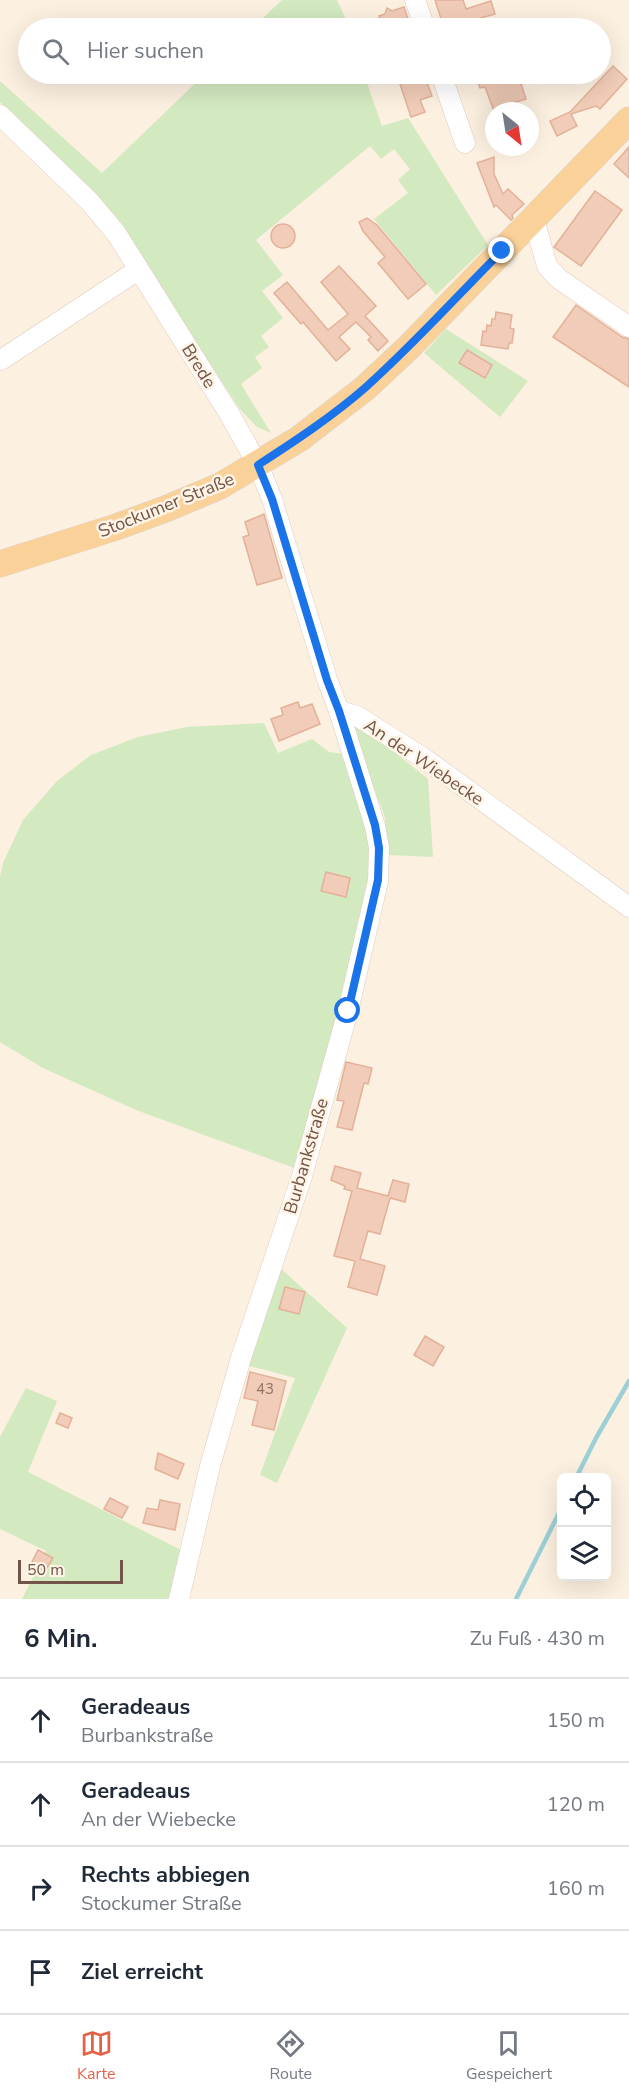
<!DOCTYPE html>
<html lang="de">
<meta charset="utf-8">
<style>
:root{--surface:#fff;--page:#f2f2f3;--text:#1f2937;--muted:#747a83;--line:#e0e1e3;--accent:#e56146}
body{margin:0;font-family:"Nunito Sans",sans-serif;background:var(--page);color:var(--text)}
.controls{position:absolute;right:18px;bottom:18px;display:grid;overflow:hidden;border-radius:9px;box-shadow:0 6px 24px #0002}
.controls button{width:54px;height:54px;display:grid;place-items:center;padding:0;border:0;border-bottom:2px solid var(--line);background:var(--surface);color:var(--text);font:30px sans-serif}
.compass{position:absolute;left:485px;top:102px;width:54px;height:54px;border-radius:50%;background:var(--surface);box-shadow:0 6px 24px #0002;rotate:150deg}
.scale{position:absolute;left:18px;bottom:15px;width:105px;box-sizing:border-box;padding-left:6px;border:3px solid #725548;border-top:0;font-size:16px;line-height:21px;white-space:nowrap;color:#725548;-webkit-text-stroke:4px #fff4e6;paint-order:stroke}
.stop{position:absolute;width:18px;height:18px;margin:-14px;border:4px solid #1a73e8;border-radius:50%;background:#fff}
.stop.end{background:#1a73e8;border-color:#fff;box-shadow:0 2px 6px #0008}
.list{margin:0;padding:0;list-style:none}
h2{display:flex;justify-content:space-between;align-items:center;height:78px;margin:0;padding:0 24px;font-size:26px}
h2 small{font-size:20px;font-weight:400;color:var(--muted)}
.list li{display:grid;grid-template-columns:39px 1fr auto;gap:18px;align-items:center;box-sizing:border-box;height:84px;padding:0 24px;border-top:2px solid var(--line)}
.list b{display:block;font-size:22px;white-space:nowrap}
.list p{margin:0;font-size:20px;white-space:nowrap;color:var(--muted)}
.list em{font-size:20px;font-style:normal;color:var(--muted)}
.icon{flex:none;width:33px;height:33px;fill:none;stroke:currentColor;stroke-width:2;stroke-linecap:round;stroke-linejoin:round}
.map{position:relative;flex:none;width:629px;height:1599px;overflow:hidden}
.search{position:absolute;background:var(--surface);box-shadow:0 6px 24px #0002;left:18px;right:18px;top:18px;height:66px;display:flex;align-items:center;gap:15px;box-sizing:border-box;padding:0 21px;border-radius:33px;color:var(--muted);font-size:22px}
.sheet{height:414px;background:var(--surface)}
nav{display:flex;justify-content:space-around;align-items:center;box-sizing:border-box;height:84px;border-top:2px solid var(--line);background:var(--surface);font-size:16px;color:var(--muted)}
nav a{display:grid;justify-items:center;gap:3px}
nav .on{color:var(--accent)}
.map>svg:first-child{display:block}
.green{fill:#d3e9c0}
.lines{fill:none;stroke-linecap:round;stroke-linejoin:round}
.stream{stroke:#9cd0d6;stroke-width:4.5}
.building{fill:#f1ccb8;stroke:#e3b199;stroke-width:1.5}
.minor-casing{stroke:#dfcbbd;stroke-width:21}
.major-casing{stroke:#dad3cf;stroke-width:27}
.minor{stroke:#fff;stroke-width:20}
.major{stroke:#fad199;stroke-width:26}
.route{stroke:#1a73e8;stroke-width:8}
.labels{text-anchor:middle;stroke-width:5;stroke-linejoin:round;paint-order:stroke}
.number-label{font-size:15px;fill:#927364}
.street-label{font-size:18px;fill:#725548;stroke:#fff4e6}
</style>
<div class="map">
<svg width="629" height="1599" viewBox="0 0 629 1599">
<rect width="100%" height="100%" fill="#fcf0e0"/>
<g class="green">
<polygon points="282,0 337,0 350,28 252,28"/>
<polygon points="205,74 364,74 382,126 408,118 488,245 436,295 374,219 408,193 398,180 410,169 394,149 381,159 370,146 256,240 283,275 262,291 283,318 261,336 269,347 255,357 262,368 241,384 271,433 257,427 239,408 117,222 82,180 0,102 0,81 102,173"/>
<polygon points="446,329 528,381 500,417 424,353"/>
<polygon points="264,723 278,753 312,739 329,752 344,754 369,829 373,873 297,1169 136,1110 43,1068 0,1042 0,877 3,863 23,820 57,781 91,755 138,737 187,727"/>
<polygon points="360,725 428,779 433,857 388,855 385,817 352,731 355,727"/>
<polygon points="279,1267 347,1328 277,1483 260,1475 295,1378 246,1365"/>
<polygon points="26,1388 57,1401 28,1472 183,1551 168,1599 22,1599 46,1551 0,1529 0,1437"/>
</g>
<g class="lines">
<g class="stream">
<polyline points="576,1478 596,1438 629,1381"/>
<polyline points="516,1599 562,1507"/>
</g>
</g>
<g class="building">
<polygon points="435,0 463,0 466,9 491,1 495,14 481,18 484,28 444,28"/>
<polygon points="404,7 411,28 384,28 379,16 385,14 387,8 392,11"/>
<polygon points="613,66 627,79 600,109 596,106 571,114 577,126 557,136 550,121 570,112"/>
<polygon points="410,74 415,75 424,74 432,96 420,100 425,112 411,117 399,81 407,78"/>
<polygon points="475,74 513,74 516,82 520,81 526,99 506,105 508,111 494,111 485,87 480,88"/>
<polygon points="629,147 629,178 614,164"/>
<polygon points="494,157 494,174 503,194 508,189 524,204 512,215 513,218 511,220 496,205 494,207 477,163"/>
<polygon points="595,191 622,210 581,266 554,247"/>
<polygon points="367,218 377,225 426,284 408,299 378,263 385,257 363,231 359,222"/>
<circle cx="283" cy="236" r="12"/>
<polygon points="339,266 376,306 365,316 388,341 378,351 368,340 371,337 356,322 339,337 350,349 336,361 303,322 301,324 274,293 287,282 328,330 348,314 321,282"/>
<polygon points="576,305 622,337 629,339 629,387 553,337"/>
<polygon points="496,312 512,315 510,328 514,329 512,343 509,343 508,349 481,345 483,331 486,332 487,325 491,326 492,319 495,319"/>
<polygon points="467,350 492,365 485,378 459,363"/>
<polygon points="264,514 282,578 257,585 243,537 249,535 245,522"/>
<polygon points="298,702 300,708 312,704 320,724 279,741 271,719 283,715 281,708"/>
<polygon points="326,872 350,878 346,897 321,891"/>
<polygon points="346,1062 372,1068 368,1084 364,1083 352,1130 337,1127 344,1101 337,1100"/>
<polygon points="335,1166 361,1173 357,1188 388,1196 393,1180 409,1184 405,1202 390,1198 380,1234 368,1231 360,1259 385,1266 377,1295 348,1287 355,1261 334,1256 352,1191 344,1189 345,1186 331,1180"/>
<polygon points="285,1287 305,1292 299,1314 279,1309"/>
<polygon points="425,1336 444,1347 433,1366 414,1355"/>
<polygon points="250,1372 286,1381 274,1430 252,1425 258,1401 244,1398"/>
<polygon points="60,1413 72,1418 68,1428 56,1423"/>
<polygon points="158,1453 184,1464 178,1479 155,1469"/>
<polygon points="110,1498 128,1507 122,1518 104,1509"/>
<polygon points="160,1500 180,1504 175,1530 143,1523 147,1508 158,1510"/>
<polygon points="38,1550 53,1558 45,1571 31,1564"/>
</g>
<g class="lines">
<g class="minor-casing">
<g id="minor">
<polyline points="415,0 425,28"/>
<polyline points="441,74 465,143"/>
<polyline points="0,115 89,201 116,233 230,415 258,465 272,499 327,679 339,711 357,716 425,759 629,907"/>
<polyline points="534,219 547,266 559,279 629,327"/>
<polyline points="1,360 138,270"/>
<polyline points="179,1599 210,1466 241,1358 302,1176 348,1011 378,881 379,848 375,826 339,711"/>
</g>
</g>
<g class="major-casing">
<polyline id="major" points="0,564 116,527 168,508 220,486 299,439 364,389 408,348 629,120"/>
</g>
<use href="#minor" class="minor"/>
<use href="#major" class="major"/>
</g>
<g class="lines">
<path class="route" d="M348,1011L378,880L379,848L375,825L339,711L327,680L272,499L258,465C295,441 333,416 366,387C414,344 457,296 502,251"/>
</g>
<g class="labels">
<g class="number-label">
<text x="265" y="1394">43</text>
</g>
<g class="street-label">
<text transform="translate(199 366) rotate(58)" y="6">Brede</text>
<text transform="translate(166 505) rotate(-22)" y="6">Stockumer Straße</text>
<text transform="translate(424 762) rotate(34)" y="6">An der Wiebecke</text>
<text transform="translate(306 1156) rotate(-74)" y="6">Burbankstraße</text>
</g>
</g>
</svg>
<div class="controls">
<button><svg class="icon" aria-label="locate" viewBox="0 0 24 24"><circle cx="12" cy="12" r="6"/><path d="M12 2v4M12 18v4M2 12h4M18 12h4"/></svg></button>
<button><svg class="icon" aria-label="layers" viewBox="0 0 24 24"><path d="M12 4l9 5-9 5-9-5zM3 14l9 5 9-5"/></svg></button>
</div>
<svg class="compass" viewBox="-18 -18 36 36"><path d="M0-13l5 13h-10z" fill="#e53935"/><path d="M0 13l5-13h-10z" fill="#747a83"/></svg>
<div class="scale">50 m</div>
<div class="stop" style="left:348px;top:1011px"></div>
<div class="stop end" style="left:502px;top:251px"></div>
<div class="search"><svg class="icon" aria-label="search" viewBox="0 0 24 24"><circle cx="10" cy="10" r="6"/><path d="M15 15l6 6"/></svg>Hier suchen</div>
</div>
<section class="sheet">
<h2>6 Min.<small>Zu Fuß · 430 m</small></h2>
<ul class="list">
<li><svg class="icon" aria-label="ahead" viewBox="0 0 24 24"><path d="M12 20V5M6 11l6-6 6 6"/></svg><div><b>Geradeaus</b><p>Burbankstraße</p></div><em>150 m</em></li>
<li><svg class="icon" aria-label="ahead" viewBox="0 0 24 24"><path d="M12 20V5M6 11l6-6 6 6"/></svg><div><b>Geradeaus</b><p>An der Wiebecke</p></div><em>120 m</em></li>
<li><svg class="icon" aria-label="right" viewBox="0 0 24 24"><path d="M7 20v-9h11M14 6l5 5-5 5"/></svg><div><b>Rechts abbiegen</b><p>Stockumer Straße</p></div><em>160 m</em></li>
<li><svg class="icon" aria-label="arrive" viewBox="0 0 24 24"><path d="M6 21V4h12l-3 4 3 4H6"/></svg><div><b>Ziel erreicht</b></div></li>
</ul>
</section>
<nav>
<a class="on"><svg class="icon" aria-label="map" viewBox="0 0 24 24"><path d="M3 6l6-2 6 2 6-2v14l-6 2-6-2-6 2zM9 4v14M15 6v14"/></svg>Karte</a>
<a><svg class="icon" aria-label="directions" viewBox="0 0 24 24"><path d="M12 3l9 9-9 9-9-9zM9 14v-3h6M13 9l2 2-2 2"/></svg>Route</a>
<a><svg class="icon" aria-label="saved" viewBox="0 0 24 24"><path d="M7 4h10v16l-5-4-5 4z"/></svg>Gespeichert</a>
</nav>
